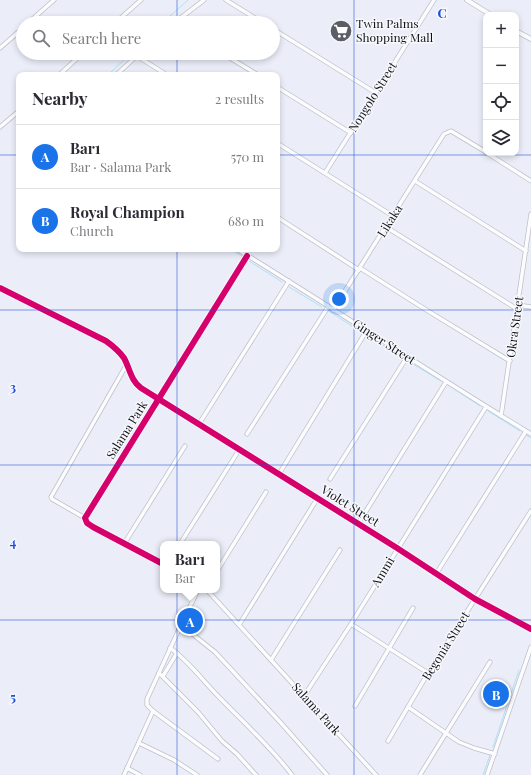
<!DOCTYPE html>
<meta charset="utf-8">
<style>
:root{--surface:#fff;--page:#f7f7f7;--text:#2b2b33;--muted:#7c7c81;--line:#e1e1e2;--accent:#1a73e8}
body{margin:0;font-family:"Playfair Display",serif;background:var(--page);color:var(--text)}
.controls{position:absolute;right:12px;top:12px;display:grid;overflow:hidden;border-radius:8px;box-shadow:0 2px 6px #0003}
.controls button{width:36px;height:36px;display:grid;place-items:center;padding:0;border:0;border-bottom:1px solid var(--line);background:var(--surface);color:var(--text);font:20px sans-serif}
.you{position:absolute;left:339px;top:299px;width:14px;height:14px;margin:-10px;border:3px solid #fff;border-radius:50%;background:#1a73e8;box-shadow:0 0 0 6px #1a73e833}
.badge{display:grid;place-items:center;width:26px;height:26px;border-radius:50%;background:var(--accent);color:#fff;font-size:13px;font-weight:700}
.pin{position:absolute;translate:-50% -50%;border:2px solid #fff;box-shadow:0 1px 4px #0006}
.popup{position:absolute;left:160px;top:541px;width:60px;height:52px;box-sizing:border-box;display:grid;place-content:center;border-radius:8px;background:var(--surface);filter:drop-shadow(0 1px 3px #0005);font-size:13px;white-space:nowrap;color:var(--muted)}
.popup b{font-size:15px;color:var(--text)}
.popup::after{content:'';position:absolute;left:50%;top:100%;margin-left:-8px;border:8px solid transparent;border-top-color:var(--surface)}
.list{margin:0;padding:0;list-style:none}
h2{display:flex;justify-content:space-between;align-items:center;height:52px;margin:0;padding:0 16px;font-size:17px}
h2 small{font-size:13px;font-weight:400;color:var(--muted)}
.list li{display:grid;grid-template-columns:26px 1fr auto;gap:12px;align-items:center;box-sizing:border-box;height:64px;padding:0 16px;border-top:1px solid var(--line)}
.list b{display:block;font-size:15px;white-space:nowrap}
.list p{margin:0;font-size:13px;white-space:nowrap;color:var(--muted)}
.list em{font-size:13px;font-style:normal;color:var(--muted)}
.icon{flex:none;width:22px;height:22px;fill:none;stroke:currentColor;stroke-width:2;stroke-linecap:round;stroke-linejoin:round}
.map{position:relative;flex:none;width:531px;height:775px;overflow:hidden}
.search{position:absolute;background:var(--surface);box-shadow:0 2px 6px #0003;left:16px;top:16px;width:264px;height:44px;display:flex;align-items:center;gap:10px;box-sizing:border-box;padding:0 14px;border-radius:22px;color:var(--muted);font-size:15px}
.panel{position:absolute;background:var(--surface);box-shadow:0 2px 6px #0003;left:16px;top:72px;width:264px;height:180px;border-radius:8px}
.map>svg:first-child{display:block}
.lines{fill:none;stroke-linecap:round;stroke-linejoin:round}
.stream{stroke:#ade1f8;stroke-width:1}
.minor-casing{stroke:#bdc0c9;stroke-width:5}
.tertiary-casing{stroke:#bdc0c9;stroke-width:5.5}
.minor{stroke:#fcfcfe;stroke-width:3.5}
.tertiary{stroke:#fcfcfe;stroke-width:4}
.cycleway-casing{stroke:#f7f8fc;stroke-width:8}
.cycleway{stroke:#d6006c;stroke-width:6}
.grid{fill:none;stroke:#1d4ed8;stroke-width:1;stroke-opacity:0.55}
.labels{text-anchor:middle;stroke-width:3;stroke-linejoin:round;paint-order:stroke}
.poi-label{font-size:12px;fill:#0f1118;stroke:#f7f8fc;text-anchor:start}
.street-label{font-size:12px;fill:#0f1118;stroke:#f7f8fc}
.grid-label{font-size:13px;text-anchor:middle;font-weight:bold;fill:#1d4ed8;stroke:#f7f8fc;stroke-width:3;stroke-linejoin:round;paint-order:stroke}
</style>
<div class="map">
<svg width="531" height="775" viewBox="0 0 531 775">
<rect width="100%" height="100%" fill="#ebeef9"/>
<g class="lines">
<g class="stream">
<polyline points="162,23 188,0"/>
<polyline points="108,75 131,53"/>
<polyline points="230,249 242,256"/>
<polyline points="249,261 282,282"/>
<polyline points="289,287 322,307"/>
<polyline points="329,311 361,332"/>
<polyline points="369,337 402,357"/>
<polyline points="408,361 441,381"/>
<polyline points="448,385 480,406"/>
<polyline points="488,411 520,431"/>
<polyline points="526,435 531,438"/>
<polyline points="493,747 519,670"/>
<polyline points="483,775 490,755"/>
</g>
<g class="minor-casing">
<g id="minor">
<polyline points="226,0 263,23"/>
<polyline points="28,23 54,0"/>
<polyline points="115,23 141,0"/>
<polyline points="174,23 204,0"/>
<polyline points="273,29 376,93"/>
<polyline points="0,48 23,28"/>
<polyline points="222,53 258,75"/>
<polyline points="137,56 167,75"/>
<polyline points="59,75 83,53"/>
<polyline points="116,75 140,53"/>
<polyline points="277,87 351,133"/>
<polyline points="0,127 19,111"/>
<polyline points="277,143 393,216"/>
<polyline points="487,153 531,181"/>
<polyline points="325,173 434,0"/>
<polyline points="415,181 526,251"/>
<polyline points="277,217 359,270"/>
<polyline points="386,227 517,309"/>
<path d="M237,249C335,309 432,374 531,434"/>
<polyline points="360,268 428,311 510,361"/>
<path d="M0,288L106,341C113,346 119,351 124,358C130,369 131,381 141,388L397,548L475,599L531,629"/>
<polyline points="518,305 531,307"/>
<polyline points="333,310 444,134 451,131 486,152"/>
<polyline points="501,416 531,214"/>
<polyline points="199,424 289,281"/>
<polyline points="247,434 328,307"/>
<polyline points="279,474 367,330"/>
<polyline points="330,479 407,357"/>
<polyline points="85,518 52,499 51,497 127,364"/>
<polyline points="358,524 446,382"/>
<polyline points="124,544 185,446"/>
<polyline points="180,544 239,450"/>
<polyline points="163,564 93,527 87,523 85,518 247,256"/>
<polyline points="217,571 266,492"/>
<polyline points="436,574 526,431"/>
<polyline points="198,590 181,625 147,699 147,705 153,711 218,759"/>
<polyline points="207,590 376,775"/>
<polyline points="351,624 428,673"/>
<polyline points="181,625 215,652 281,723 327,775"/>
<polyline points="239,625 317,499"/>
<path d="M170,648C189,661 202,680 218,696C242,721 272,748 292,775"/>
<polyline points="271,660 340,550"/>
<polyline points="159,673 198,712 222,741 237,754 256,775"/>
<polyline points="163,676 177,653"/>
<polyline points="304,696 351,624 486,407"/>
<polyline points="355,706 413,608"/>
<polyline points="408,707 459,742 474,748 495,754"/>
<polyline points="388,741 428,673 531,511"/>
<polyline points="139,743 174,760 197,775"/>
<polyline points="127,768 140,775"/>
<polyline points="124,775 153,711"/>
<polyline points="420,775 490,662"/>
<polyline points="487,775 531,647"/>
</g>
</g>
<g class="tertiary-casing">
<g id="tertiary">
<polyline points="467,0 491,15"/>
<polyline points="516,31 531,39"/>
</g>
</g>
<use href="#minor" class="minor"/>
<use href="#tertiary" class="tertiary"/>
<g class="cycleway-casing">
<g id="cycleway">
<path d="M0,288L106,341C113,346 119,351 124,358C130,369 131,381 141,388L397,548L475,599L531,629"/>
<polyline points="163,564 93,527 87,523 85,518 247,256"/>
</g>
</g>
<use href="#cycleway" class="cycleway"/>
</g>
<path class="grid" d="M177,0V23M354,0V775M177,53V75M0,155H19M277,155H531M177,249V775M0,310H531M0,465H531M0,620H531"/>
<defs>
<g id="supermarket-disc" transform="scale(1.15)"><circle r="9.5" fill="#5c5e67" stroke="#f7f8fc"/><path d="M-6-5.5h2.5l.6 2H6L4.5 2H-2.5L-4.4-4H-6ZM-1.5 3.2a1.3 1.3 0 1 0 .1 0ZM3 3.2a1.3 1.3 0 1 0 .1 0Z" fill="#fff"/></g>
</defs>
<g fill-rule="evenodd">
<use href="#supermarket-disc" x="341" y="31"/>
</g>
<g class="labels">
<g class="poi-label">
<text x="356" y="28">Twin Palms<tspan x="356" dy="14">Shopping Mall</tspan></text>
</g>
<g class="street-label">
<text transform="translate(373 97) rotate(-58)" y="4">Nongolo Street</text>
<text transform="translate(390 221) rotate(-58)" y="4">Likaka</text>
<text transform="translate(515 327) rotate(-82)" y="4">Okra Street</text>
<text transform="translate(384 342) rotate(33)" y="4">Ginger Street</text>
<text transform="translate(127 430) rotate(-58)" y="4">Salama Park</text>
<text transform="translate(350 506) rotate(32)" y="4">Violet Street</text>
<text transform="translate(383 572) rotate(-59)" y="4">Ammi</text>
<text transform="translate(446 646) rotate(-58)" y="4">Begonia Street</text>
<text transform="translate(316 709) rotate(48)" y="4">Salama Park</text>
</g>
</g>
<g class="grid-label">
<text x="442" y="18">C</text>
<text x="13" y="392">3</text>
<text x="13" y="547">4</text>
<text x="13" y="702">5</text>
</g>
</svg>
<div class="controls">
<button>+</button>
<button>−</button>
<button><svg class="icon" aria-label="locate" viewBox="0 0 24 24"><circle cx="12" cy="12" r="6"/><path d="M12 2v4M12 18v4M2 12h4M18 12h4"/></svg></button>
<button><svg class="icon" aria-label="layers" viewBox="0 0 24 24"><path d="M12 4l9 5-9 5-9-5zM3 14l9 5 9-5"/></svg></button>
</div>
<div class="you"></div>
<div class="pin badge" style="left:190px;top:621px">A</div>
<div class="popup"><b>Bar1</b>Bar</div>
<div class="pin badge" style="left:496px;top:694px">B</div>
<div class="search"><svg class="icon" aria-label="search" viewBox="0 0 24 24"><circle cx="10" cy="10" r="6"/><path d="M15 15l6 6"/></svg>Search here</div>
<section class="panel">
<h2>Nearby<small>2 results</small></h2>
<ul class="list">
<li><span class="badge">A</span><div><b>Bar1</b><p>Bar · Salama Park</p></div><em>570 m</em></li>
<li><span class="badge">B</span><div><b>Royal Champion</b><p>Church</p></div><em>680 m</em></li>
</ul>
</section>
</div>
